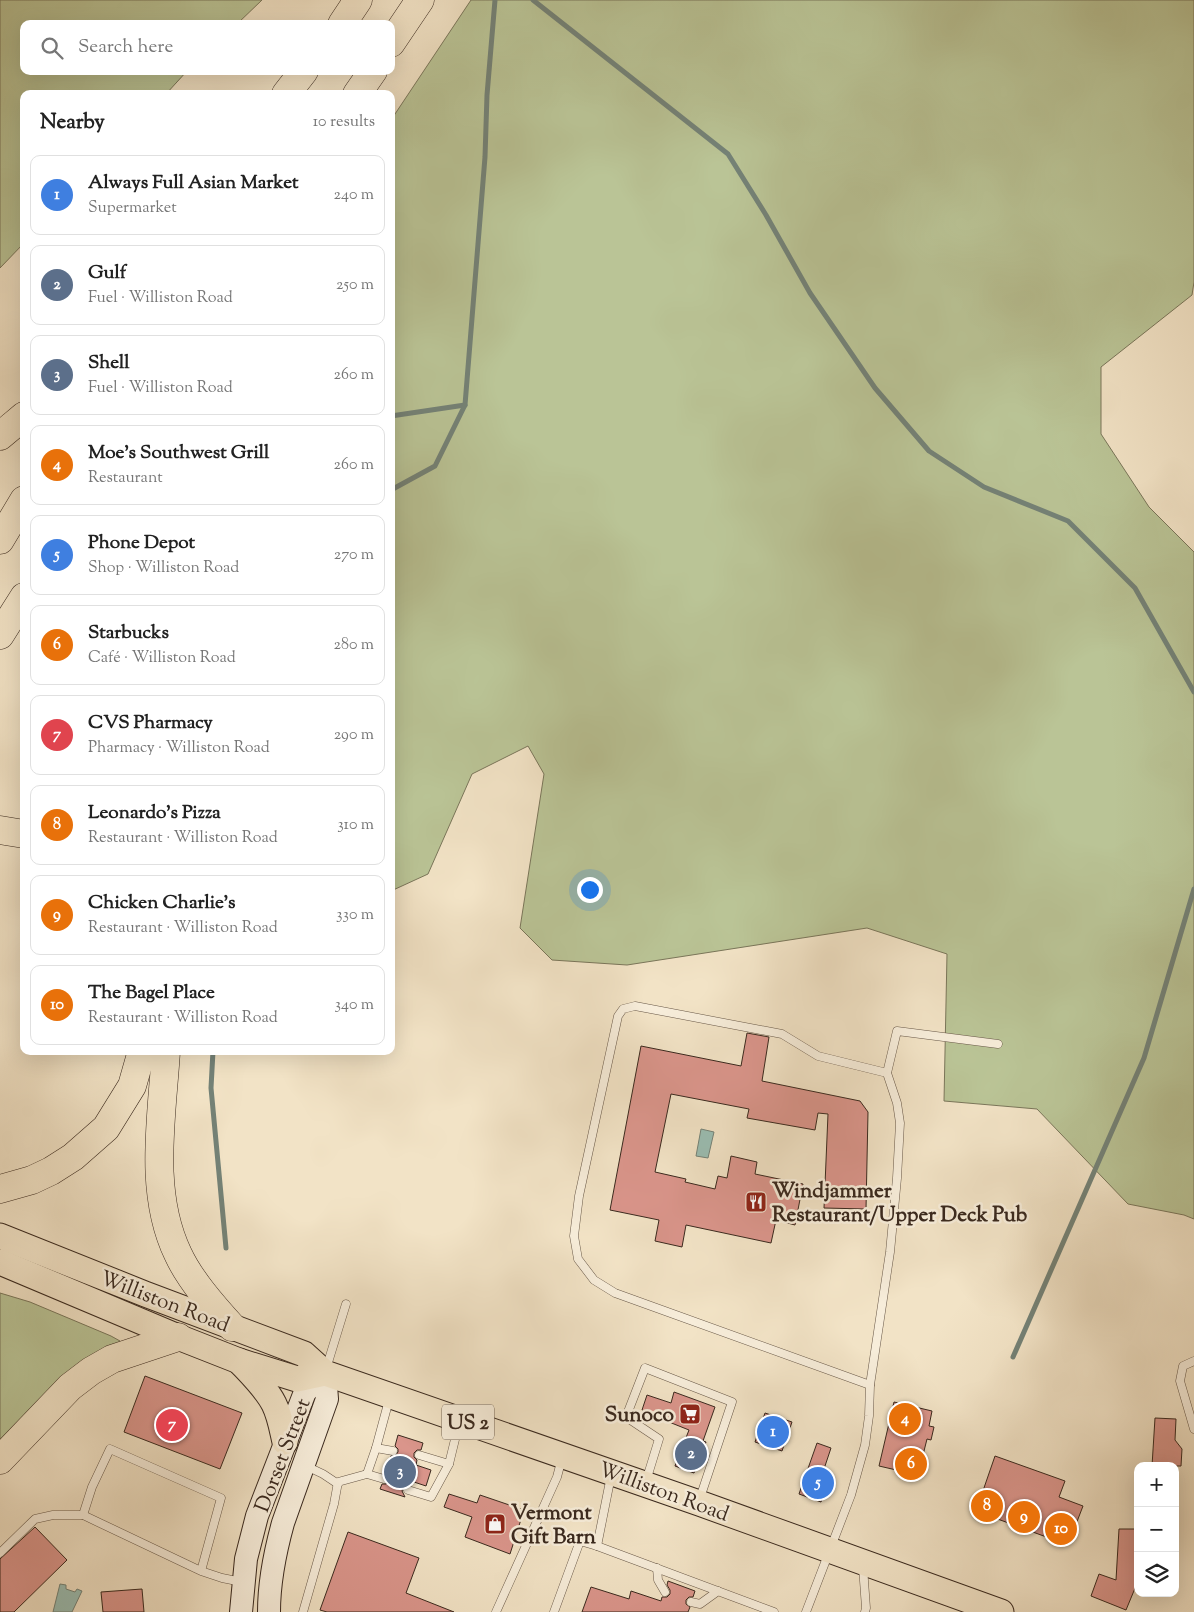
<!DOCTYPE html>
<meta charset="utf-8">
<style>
:root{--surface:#fff;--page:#f6f6f6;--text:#222;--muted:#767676;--line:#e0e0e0;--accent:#b45309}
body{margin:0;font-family:"Sorts Mill Goudy",serif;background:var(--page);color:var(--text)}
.controls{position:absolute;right:15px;bottom:15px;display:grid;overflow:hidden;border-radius:10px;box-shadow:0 5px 20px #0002}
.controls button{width:45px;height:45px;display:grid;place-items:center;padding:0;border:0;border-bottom:1px solid var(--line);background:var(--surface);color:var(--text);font:25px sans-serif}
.you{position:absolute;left:589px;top:889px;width:18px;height:18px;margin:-12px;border:4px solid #fff;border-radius:50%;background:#1a73e8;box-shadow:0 0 0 8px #1a73e833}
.badge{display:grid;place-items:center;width:32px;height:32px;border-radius:50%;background:var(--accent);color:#fff;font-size:16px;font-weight:700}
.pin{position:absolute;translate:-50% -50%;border:2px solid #fff;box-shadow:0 1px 5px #0006}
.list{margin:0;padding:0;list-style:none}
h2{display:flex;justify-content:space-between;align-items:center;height:65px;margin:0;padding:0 20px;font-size:21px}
h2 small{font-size:16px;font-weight:400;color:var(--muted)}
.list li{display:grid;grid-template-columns:32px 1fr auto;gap:15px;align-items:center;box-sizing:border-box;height:80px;margin:0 10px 10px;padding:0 10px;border:1px solid var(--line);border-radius:10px}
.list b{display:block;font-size:19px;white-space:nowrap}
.list p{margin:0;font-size:16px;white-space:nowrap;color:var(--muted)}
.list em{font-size:16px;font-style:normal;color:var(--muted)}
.icon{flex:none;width:28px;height:28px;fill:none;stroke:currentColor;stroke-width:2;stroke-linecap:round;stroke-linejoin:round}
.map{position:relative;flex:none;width:1194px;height:1612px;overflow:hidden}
.search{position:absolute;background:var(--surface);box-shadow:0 5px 20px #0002;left:20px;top:20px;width:375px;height:55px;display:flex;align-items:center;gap:12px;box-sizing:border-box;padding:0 18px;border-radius:10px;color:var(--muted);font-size:19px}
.panel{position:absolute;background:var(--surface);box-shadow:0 5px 20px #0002;left:20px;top:90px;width:375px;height:965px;border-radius:10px}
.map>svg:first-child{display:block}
.green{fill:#bac496;stroke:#7a765a}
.water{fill:#9bbeb3;stroke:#748277}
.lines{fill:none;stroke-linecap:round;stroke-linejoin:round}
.stream{stroke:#748277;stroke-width:5}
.building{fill:#da958b;stroke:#3a291e}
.lane-casing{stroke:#685848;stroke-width:9}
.secondary-casing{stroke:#3a291e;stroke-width:24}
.primary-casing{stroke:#3a291e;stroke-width:27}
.highway-casing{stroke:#3a291e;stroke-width:29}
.lane{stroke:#f7edda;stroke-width:8}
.secondary{stroke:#f7edda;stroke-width:22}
.primary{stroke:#f2e3c6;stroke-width:25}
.highway{stroke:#f2e3c6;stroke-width:28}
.labels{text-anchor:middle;stroke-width:5;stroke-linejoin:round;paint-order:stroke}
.shield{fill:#f7edda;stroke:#736456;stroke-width:1}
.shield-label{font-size:20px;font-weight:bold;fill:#3a291e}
.poi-label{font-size:21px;font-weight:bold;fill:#3a291e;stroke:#f7edda;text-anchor:start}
.street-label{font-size:21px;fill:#3a291e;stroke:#f7edda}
</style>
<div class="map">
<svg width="1194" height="1612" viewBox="0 0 1194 1612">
<rect width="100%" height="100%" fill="#f2e3c6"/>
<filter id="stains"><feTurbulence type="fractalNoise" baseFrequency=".004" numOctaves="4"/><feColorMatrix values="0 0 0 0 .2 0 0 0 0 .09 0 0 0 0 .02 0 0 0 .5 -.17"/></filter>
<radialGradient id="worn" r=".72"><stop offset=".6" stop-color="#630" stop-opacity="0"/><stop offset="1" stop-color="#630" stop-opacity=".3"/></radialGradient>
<g class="green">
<polygon points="0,0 262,0 237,24 24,24 24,71 187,71 166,94 24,94 24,243 0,268"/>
<polygon points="471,0 1194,0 1194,282 1192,295 1101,367 1101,434 1149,507 1194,552 1194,1219 1184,1215 1128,1204 1037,1109 944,1101 947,954 867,928 627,965 552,960 520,928 544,774 528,746 472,774 428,874 391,891 391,120"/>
<polygon points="0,1293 30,1302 111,1336 120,1341 122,1345 0,1444"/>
</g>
<g class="water">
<polygon points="701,1129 714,1132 708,1158 696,1156"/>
<polygon points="60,1584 66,1585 66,1589 75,1592 77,1589 82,1591 72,1612 53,1612"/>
</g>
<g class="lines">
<g class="stream">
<polyline points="533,0 728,154 766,215 810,293 875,388 929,451 984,487 1068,521 1135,588 1194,692"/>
<polyline points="391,416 465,405"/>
<polyline points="391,490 435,466 465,405 485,157 487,95 495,0"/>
<polyline points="213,1051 211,1088 226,1248"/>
<polyline points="1013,1357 1144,1058 1194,889"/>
</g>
</g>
<g class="building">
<polygon points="747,1033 769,1037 762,1081 860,1101 868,1112 866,1209 824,1208 828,1114 818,1113 815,1130 747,1118 749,1109 671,1094 655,1172 686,1179 685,1182 715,1189 718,1176 727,1178 731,1156 757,1162 755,1174 803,1184 795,1225 776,1220 771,1243 686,1225 682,1247 655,1241 659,1220 610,1210 641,1046 741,1066"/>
<polygon points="145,1376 242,1413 220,1469 124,1432"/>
<polygon points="674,1392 715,1407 703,1441 706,1442 694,1473 675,1466 689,1430 664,1420 665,1417 642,1410 647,1395 671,1403"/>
<polygon points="894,1402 932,1411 929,1426 934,1427 931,1440 927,1439 918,1475 879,1466"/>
<polygon points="765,1413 792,1422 782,1451 755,1442"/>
<polygon points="1155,1418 1176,1419 1175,1440 1182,1449 1181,1466 1152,1466"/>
<polygon points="398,1435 423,1443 421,1450 417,1450 414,1453 414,1457 417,1460 416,1465 431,1470 426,1486 411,1481 409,1485 404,1486 402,1491 405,1497 380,1489 382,1484 386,1484 389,1481 389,1477 385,1474 391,1456 395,1456 398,1452 398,1449 395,1446"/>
<polygon points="817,1443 831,1448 823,1472 830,1475 821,1502 799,1494"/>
<polygon points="995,1456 1065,1481 1059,1497 1083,1506 1068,1545 976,1511"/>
<polygon points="449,1494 477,1503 480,1495 524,1510 510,1554 465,1537 472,1517 444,1507"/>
<polygon points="35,1527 67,1560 14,1612 0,1612 0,1559"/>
<polygon points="1119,1529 1138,1529 1138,1581 1126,1610 1091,1596 1099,1574 1116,1580"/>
<polygon points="348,1532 419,1558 406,1593 454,1612 327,1612 320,1610"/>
<polygon points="668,1581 695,1591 693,1597 689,1597 686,1600 686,1604 690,1607 688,1612 582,1612 591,1587 629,1599 631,1591 661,1601 662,1597 667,1597 670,1594 670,1590 667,1585"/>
<polygon points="142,1589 144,1612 103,1612 101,1592"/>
</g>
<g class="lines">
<g class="lane-casing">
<g id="lane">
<polyline points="1194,1361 1183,1366 1180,1381 1194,1429"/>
<polyline points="326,1369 346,1304"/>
<polyline points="870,1385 615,1293 594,1280 578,1259 574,1236 579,1196 618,1016 623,1009 635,1006 782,1034 818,1056 887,1073"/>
<polyline points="389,1400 376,1448 393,1451"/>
<polyline points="419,1455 449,1464 459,1423"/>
<polyline points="306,1466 323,1474 338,1484"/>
<polyline points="367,1474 376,1448"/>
<polyline points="646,1481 659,1439 626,1417 645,1368 732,1402 699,1501"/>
<polyline points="408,1490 431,1497 449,1464"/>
<polyline points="597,1546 611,1476"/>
<polyline points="0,1553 35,1519 53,1515 83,1515"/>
<polyline points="863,1567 866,1608 865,1612"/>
<polyline points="657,1568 658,1580 665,1592"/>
<polyline points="201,1571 221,1498 110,1449 92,1487 83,1515 201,1571 222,1578 242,1582"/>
<polyline points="691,1602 700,1604 718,1591"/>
<polyline points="303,1612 334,1504 338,1482 367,1474 384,1479"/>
<polyline points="496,1612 557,1477 562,1458"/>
<polyline points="554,1612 580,1541 597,1546 774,1612"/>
<polyline points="806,1612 851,1495 865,1445 869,1416 870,1385 890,1252 897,1178 900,1123 897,1103 887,1073 897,1031 998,1044"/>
</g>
</g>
<g class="secondary-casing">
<g id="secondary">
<polyline points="241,1612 246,1559 257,1516 305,1392 325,1373"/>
<path d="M269,1612C269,1581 275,1552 283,1523L327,1399L325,1373"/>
</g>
</g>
<g class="primary-casing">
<g id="primary">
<polyline points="0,1236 145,1294 304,1354 325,1373 699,1503 1001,1612"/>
<polyline points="0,1262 178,1337 239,1361 297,1379 325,1373"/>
<path d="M239,1361C251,1374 266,1388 274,1404C280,1416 282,1429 285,1442"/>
</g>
</g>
<g class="highway-casing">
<g id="highway">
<polyline points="342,24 358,0"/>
<polyline points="391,43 420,0"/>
<polyline points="286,94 304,71"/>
<polyline points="357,94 373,71"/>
<polyline points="0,436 24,416"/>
<polyline points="0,540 24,500"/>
<polyline points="0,635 24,597"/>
<polyline points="0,830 24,834"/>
<path d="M166,1051C162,1117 148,1192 178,1254C190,1280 213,1306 232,1327"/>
<polyline points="0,1189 32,1180 51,1171 73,1157 106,1128 132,1086 142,1051"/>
<polyline points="0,1460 70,1387 91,1371 112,1359 178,1337"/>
</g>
</g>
<use href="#lane" class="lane"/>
<use href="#secondary" class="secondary"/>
<use href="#primary" class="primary"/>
<use href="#highway" class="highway"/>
</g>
<defs>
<g id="restaurant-square" transform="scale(1.125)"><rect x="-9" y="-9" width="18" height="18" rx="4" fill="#8f2418" stroke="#f7edda"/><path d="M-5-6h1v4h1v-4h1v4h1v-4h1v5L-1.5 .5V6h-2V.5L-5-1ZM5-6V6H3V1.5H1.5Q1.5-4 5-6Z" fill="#fff"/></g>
<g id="supermarket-square" transform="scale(1.125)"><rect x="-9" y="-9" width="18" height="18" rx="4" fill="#8f2418" stroke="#f7edda"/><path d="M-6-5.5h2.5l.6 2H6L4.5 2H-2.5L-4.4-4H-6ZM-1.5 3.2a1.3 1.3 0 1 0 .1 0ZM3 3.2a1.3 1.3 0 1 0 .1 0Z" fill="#fff"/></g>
<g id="shop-square" transform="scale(1.125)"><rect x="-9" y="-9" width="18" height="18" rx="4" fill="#8f2418" stroke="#f7edda"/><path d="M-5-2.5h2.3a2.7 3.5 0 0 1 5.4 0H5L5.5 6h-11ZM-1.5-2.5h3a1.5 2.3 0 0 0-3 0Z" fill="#fff"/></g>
</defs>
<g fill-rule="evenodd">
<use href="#restaurant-square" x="756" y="1202"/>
<use href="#supermarket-square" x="690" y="1414"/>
<use href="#shop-square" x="495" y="1524"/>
</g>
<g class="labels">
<rect class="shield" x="442" y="1404.5" width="52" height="35" rx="4"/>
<g class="shield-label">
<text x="468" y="1429">US 2</text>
</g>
<g class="poi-label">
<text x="772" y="1197">Windjammer<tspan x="772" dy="24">Restaurant/Upper Deck Pub</tspan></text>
<text x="674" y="1421" text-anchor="end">Sunoco</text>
<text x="511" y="1519">Vermont<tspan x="511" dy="24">Gift Barn</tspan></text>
</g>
<g class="street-label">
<text transform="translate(165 1301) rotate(21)" y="7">Williston Road</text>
<text transform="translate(282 1455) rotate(-69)" y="7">Dorset Street</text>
<text transform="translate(664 1491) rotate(20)" y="7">Williston Road</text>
</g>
</g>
<rect width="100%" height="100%" filter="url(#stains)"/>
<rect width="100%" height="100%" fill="url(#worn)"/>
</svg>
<div class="controls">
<button>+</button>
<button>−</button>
<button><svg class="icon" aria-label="layers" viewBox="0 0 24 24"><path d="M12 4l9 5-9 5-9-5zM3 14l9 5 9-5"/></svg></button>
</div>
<div class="you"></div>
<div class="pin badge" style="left:773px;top:1432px;background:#3f7fe0">1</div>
<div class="pin badge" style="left:691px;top:1454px;background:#5c6f8a">2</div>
<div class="pin badge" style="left:400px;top:1472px;background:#5c6f8a">3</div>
<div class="pin badge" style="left:905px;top:1419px;background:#e8710a">4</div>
<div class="pin badge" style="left:818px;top:1483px;background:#3f7fe0">5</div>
<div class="pin badge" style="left:911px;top:1464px;background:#e8710a">6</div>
<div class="pin badge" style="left:172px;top:1425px;background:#e0444e">7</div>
<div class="pin badge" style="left:987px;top:1506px;background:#e8710a">8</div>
<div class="pin badge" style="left:1024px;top:1517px;background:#e8710a">9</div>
<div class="pin badge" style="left:1061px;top:1529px;background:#e8710a">10</div>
<div class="search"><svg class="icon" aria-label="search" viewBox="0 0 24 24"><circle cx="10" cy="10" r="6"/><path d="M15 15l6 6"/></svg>Search here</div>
<section class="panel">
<h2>Nearby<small>10 results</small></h2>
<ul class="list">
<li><span class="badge" style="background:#3f7fe0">1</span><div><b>Always Full Asian Market</b><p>Supermarket</p></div><em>240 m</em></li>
<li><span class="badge" style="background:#5c6f8a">2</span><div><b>Gulf</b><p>Fuel · Williston Road</p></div><em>250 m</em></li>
<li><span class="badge" style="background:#5c6f8a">3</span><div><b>Shell</b><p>Fuel · Williston Road</p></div><em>260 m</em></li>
<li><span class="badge" style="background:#e8710a">4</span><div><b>Moe's Southwest Grill</b><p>Restaurant</p></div><em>260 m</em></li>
<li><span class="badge" style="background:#3f7fe0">5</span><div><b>Phone Depot</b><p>Shop · Williston Road</p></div><em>270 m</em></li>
<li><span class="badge" style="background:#e8710a">6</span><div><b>Starbucks</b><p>Café · Williston Road</p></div><em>280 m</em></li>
<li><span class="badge" style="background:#e0444e">7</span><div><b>CVS Pharmacy</b><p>Pharmacy · Williston Road</p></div><em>290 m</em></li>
<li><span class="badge" style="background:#e8710a">8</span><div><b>Leonardo's Pizza</b><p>Restaurant · Williston Road</p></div><em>310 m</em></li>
<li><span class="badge" style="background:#e8710a">9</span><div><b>Chicken Charlie's</b><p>Restaurant · Williston Road</p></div><em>330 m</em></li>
<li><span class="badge" style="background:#e8710a">10</span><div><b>The Bagel Place</b><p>Restaurant · Williston Road</p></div><em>340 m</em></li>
</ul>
</section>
</div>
